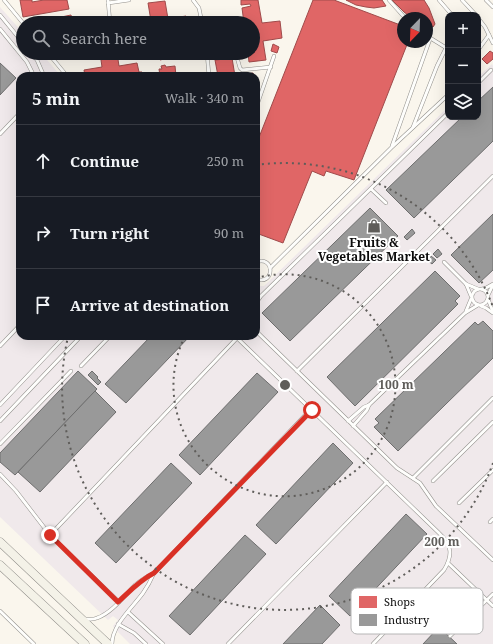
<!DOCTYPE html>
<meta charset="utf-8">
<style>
:root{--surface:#171b24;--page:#242831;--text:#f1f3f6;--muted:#9ea1a6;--line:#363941}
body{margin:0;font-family:"Noto Serif",serif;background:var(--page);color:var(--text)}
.controls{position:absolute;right:12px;top:12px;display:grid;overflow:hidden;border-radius:8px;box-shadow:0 4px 16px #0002}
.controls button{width:36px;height:36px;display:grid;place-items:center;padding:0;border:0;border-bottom:1px solid var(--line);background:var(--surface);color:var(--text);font:20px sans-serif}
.compass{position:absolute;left:397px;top:12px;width:36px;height:36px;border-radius:50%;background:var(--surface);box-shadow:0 4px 16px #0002;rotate:203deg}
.stop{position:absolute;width:12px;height:12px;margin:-9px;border:3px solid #d93025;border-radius:50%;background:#fff}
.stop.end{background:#d93025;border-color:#fff;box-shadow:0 1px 4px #0008}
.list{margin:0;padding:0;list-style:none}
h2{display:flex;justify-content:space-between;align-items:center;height:52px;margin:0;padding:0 16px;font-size:17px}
h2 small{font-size:13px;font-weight:400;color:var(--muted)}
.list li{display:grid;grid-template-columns:26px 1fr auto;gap:12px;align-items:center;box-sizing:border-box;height:72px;padding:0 16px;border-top:1px solid var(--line)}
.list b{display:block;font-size:15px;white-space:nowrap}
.list em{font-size:13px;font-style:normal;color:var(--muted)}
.icon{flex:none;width:22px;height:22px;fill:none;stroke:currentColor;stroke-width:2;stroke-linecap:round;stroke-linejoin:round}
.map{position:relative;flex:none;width:493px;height:644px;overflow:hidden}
.search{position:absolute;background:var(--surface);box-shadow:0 4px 16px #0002;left:16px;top:16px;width:244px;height:44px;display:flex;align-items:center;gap:10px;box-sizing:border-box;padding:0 14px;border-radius:22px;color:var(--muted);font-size:15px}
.panel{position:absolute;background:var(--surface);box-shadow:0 4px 16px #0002;left:16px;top:72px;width:244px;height:268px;border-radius:12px}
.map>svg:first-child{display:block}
.industrial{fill:#f0e9eb}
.shops{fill:#e06666;stroke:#a04b4b}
.industry{fill:#999;stroke:#6e6e6e}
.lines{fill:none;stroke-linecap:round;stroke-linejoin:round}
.lane-casing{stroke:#93918d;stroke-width:4}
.secondary-casing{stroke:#898783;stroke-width:9}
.lane{stroke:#fefefc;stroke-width:3}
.secondary{stroke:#f4f2e8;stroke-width:8}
.route{stroke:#d93025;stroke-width:5}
.ring{fill:none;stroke:#5f5d5a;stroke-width:2;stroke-dasharray:2 4}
.labels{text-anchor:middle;stroke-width:4;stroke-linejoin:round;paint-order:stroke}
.poi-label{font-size:12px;font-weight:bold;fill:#0b0b0b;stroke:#fff}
.key{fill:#fff;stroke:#b6b6b6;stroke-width:1}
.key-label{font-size:11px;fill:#0b0b0b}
.centre{fill:#5f5d5a;stroke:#fff;stroke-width:2}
.ring-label{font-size:12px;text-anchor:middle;font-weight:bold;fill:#5f5d5a;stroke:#fff;stroke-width:4;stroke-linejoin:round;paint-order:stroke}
</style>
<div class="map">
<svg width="493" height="644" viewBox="0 0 493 644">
<rect width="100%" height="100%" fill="#faf6ed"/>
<polygon class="industrial" points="0,7 23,33 23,53 41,53 61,76 20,76 20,336 256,336 256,286 264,286 448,107 448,117 478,117 478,77 492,64 493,66 493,644 130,644 115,629 113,626 118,620 113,616 108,620 0,517"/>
<g class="shops">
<polygon points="20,0 32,0 32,2 44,0 67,0 69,9 23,17"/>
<polygon points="241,0 258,0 262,23 280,21 282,38 263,41 266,60 249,62 248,53 253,53 253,23 244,23 242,8 251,6 250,4 241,5"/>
<polygon points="313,0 334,0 403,26 403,42 408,42 354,180 326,171 324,176 312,171 283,243 256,233 256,145"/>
<polygon points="346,0 382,0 386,6 374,8 366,7 356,5"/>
<polygon points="392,0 424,0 429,8 435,24 433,27 427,25 427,18 412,18 404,12"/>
<polygon points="165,1 168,19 186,16 187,19 189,18 190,23 140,23 151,21 148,3"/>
<polygon points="71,15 73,23 48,23 47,20"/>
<polygon points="273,44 279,47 277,53 271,51"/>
<polygon points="490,51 493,53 493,59 487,64 482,59"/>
<polygon points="100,53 117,53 119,66 137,63 139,72 142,72 142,76 85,76 84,70 102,67"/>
<polygon points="155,53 173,53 173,55 163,56 164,59 160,60 159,57 156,57"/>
<polygon points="228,55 229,58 232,58 235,76 253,73 254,76 218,76 215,60 226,59 225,56"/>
<polygon points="165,65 166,67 175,66 176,76 160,76 159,69 162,69 161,66"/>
</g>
<g class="industry">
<polygon points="0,63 16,78 0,95"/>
<polygon points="493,87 493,141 414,218 386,190 462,117 478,117 478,101"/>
<polygon points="370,208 398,236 290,341 262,313"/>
<polygon points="493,214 493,270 479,283 451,255"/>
<polygon points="412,229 415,233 407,240 404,237"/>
<polygon points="438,249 442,254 437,258 433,254"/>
<polygon points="431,256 436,260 432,264 427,260"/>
<polygon points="435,271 460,296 455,301 458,304 355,406 327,377"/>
<polygon points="483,321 493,331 493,358 398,451 374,427 379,423 375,419 475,322 478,325"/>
<polygon points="151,336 190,336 126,403 105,384"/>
<polygon points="78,371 97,389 15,475 0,462 0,453"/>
<polygon points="92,371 98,377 97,378 101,382 98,385 88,375"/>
<polygon points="257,373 278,392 200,475 179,455"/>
<polygon points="95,391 116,412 40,492 18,472"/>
<polygon points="333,443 353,463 276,544 256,525"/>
<polygon points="171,463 192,483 116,563 95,543"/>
<polygon points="406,514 427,534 350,616 329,596"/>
<polygon points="245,535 266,554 190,635 169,616"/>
<polygon points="320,605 340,625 322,644 283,644"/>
<polygon points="439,627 457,644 423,644"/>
</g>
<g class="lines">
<g class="lane-casing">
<g id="lane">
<polyline points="4,0 23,23"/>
<polyline points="108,0 110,23"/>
<polyline points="193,0 199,8 202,23"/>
<polyline points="389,0 405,18"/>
<polyline points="439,0 452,15"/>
<polyline points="462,0 476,15"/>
<polyline points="486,0 493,7"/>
<polyline points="108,3 129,0"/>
<polyline points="0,15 23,43"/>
<polyline points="478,18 485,27 493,43"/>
<polyline points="0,29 27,62 34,76"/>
<polyline points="427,36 448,49"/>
<polyline points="478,50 489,35"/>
<polyline points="31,53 37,60 44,76"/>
<polyline points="48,53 67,76"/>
<polyline points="207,53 209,76"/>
<polyline points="234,53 236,54 240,68 242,70 271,67"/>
<polyline points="207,54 222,53"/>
<polyline points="478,83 491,70"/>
<polyline points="256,108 274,56"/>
<polyline points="413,127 437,66 448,44"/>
<polyline points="0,134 20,113"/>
<polyline points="392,146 430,39"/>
<polyline points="371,189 386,203"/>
<path d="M256,262C275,255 275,286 256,279"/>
<polyline points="444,262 466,284 478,289"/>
<polyline points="270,268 391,148 448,95"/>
<polyline points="466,284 471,296"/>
<circle cx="480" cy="297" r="8"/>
<polyline points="482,289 486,288 493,284"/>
<polyline points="488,295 493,285"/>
<polyline points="488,299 493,312"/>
<polyline points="256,303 261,296 448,113"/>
<polyline points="481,306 486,308 493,313"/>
<polyline points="466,311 471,299"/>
<polyline points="256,331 397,468 420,483 436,506 493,560"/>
<path d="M235,336L439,533C452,545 453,555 444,570L373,644"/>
<polyline points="0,346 20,325"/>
<polyline points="81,366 110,336"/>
<polyline points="297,371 493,176"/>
<polyline points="0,405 65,336"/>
<polyline points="0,421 81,336"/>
<polyline points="348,421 364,407 369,405"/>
<polyline points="353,426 367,410 369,405 465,313 478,305"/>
<polyline points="0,444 71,371"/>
<polyline points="0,474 16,491 50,535 119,602"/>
<polyline points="413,478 493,398"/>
<polyline points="433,481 493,422"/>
<polyline points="459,503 493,470"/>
<polyline points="490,522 493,519"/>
<polyline points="50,535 237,338"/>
<polyline points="448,563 493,606"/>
<polyline points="0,611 34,644"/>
<polyline points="128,612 163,644"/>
<path d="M85,619C89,619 93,620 97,618C112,613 125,595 135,585C141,580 147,576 154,573L311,409"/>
<polyline points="118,624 134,633 146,644"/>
<polyline points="450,636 493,594"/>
<path d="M112,644C112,625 132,608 143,593C148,586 151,580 154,573"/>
<polyline points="228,644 387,482"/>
</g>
</g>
<g class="secondary-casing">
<g id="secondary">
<polyline points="0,542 108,644"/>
<polyline points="0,565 85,644"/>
</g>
</g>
<use href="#lane" class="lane"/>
<use href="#secondary" class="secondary"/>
</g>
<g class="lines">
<path class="route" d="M50,535L118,602C130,591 140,580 154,573L312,410"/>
</g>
<g class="ring">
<path d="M256 278A111 111 0 1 1 185 336"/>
<path d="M493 463A222 222 0 0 1 68 337M256 165A222 222 0 0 1 493 307"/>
</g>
<defs>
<g id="shop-bare" transform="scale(1.08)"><path d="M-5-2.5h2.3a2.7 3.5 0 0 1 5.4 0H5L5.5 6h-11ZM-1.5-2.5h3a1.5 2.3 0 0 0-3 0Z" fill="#5f5d5a" stroke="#fff" stroke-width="2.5" paint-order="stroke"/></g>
</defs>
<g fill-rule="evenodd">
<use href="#shop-bare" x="374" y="226"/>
</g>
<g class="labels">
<g class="poi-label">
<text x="374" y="247">Fruits &amp;<tspan x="374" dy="14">Vegetables Market</tspan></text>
</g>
</g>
<rect x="351" y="588" width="132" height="46" rx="6" class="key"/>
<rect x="359" y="596" width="18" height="12" fill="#e06666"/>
<rect x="359" y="614" width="18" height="12" fill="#999"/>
<g class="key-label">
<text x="384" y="606">Shops</text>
<text x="384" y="624">Industry</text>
</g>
<circle cx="285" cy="385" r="6" class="centre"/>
<g class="ring-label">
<text x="396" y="389">100 m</text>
<text x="442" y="546">200 m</text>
</g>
</svg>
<div class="controls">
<button>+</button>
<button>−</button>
<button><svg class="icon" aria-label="layers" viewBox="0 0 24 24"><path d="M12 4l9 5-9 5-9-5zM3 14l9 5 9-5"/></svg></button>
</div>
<svg class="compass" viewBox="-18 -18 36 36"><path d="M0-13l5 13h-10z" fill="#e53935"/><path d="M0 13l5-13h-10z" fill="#9ea1a6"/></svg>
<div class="stop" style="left:312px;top:410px"></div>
<div class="stop end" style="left:50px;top:535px"></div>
<div class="search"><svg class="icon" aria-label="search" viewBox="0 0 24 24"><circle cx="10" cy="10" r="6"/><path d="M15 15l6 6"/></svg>Search here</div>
<section class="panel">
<h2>5 min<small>Walk · 340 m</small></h2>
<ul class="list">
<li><svg class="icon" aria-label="ahead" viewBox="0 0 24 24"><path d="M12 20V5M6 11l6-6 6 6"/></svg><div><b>Continue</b></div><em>250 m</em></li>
<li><svg class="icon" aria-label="right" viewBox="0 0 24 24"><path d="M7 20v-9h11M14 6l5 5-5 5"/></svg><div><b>Turn right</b></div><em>90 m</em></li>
<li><svg class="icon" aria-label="arrive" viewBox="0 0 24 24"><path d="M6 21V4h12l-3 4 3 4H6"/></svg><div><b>Arrive at destination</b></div></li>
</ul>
</section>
</div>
